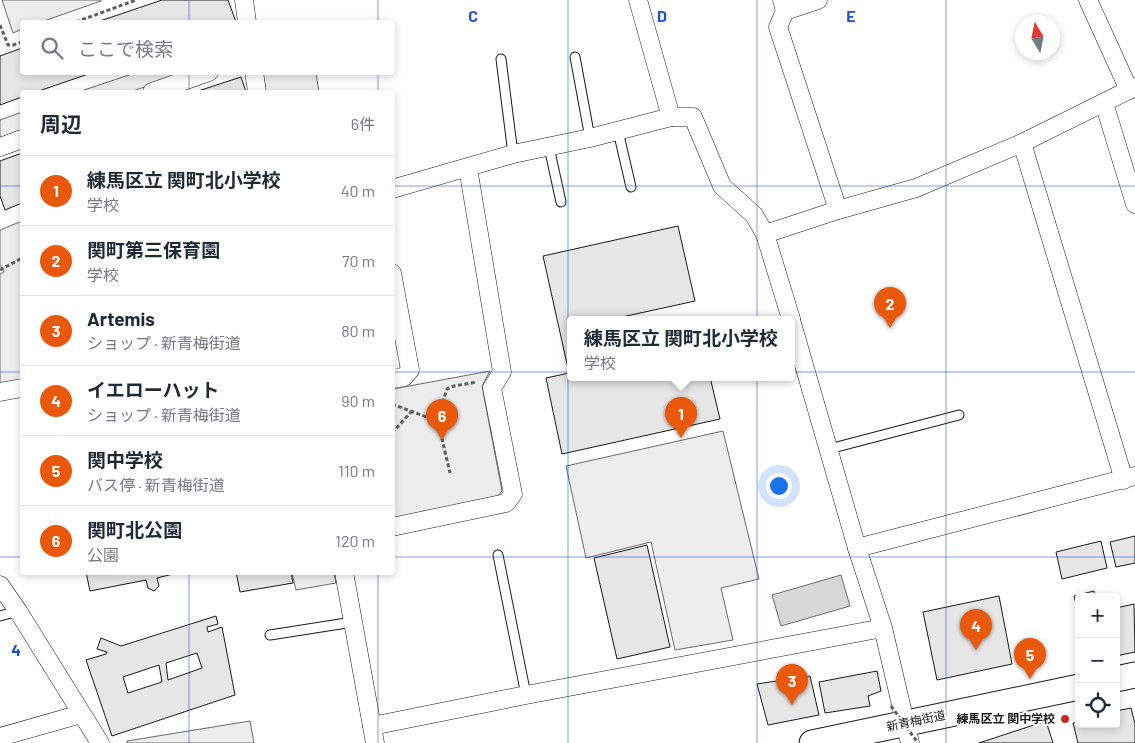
<!DOCTYPE html>
<html lang="ja">
<meta charset="utf-8">
<style>
:root{--surface:#fff;--page:#f6f6f7;--text:#1f2937;--muted:#747a83;--line:#e0e1e3;--accent:#ea580c}
body{margin:0;font-family:Barlow,"Noto Sans JP",sans-serif;background:var(--page);color:var(--text)}
.controls{position:absolute;right:15px;bottom:15px;display:grid;overflow:hidden;border-radius:5px;box-shadow:0 2px 8px #0003}
.controls button{width:45px;height:45px;display:grid;place-items:center;padding:0;border:0;border-bottom:1px solid var(--line);background:var(--surface);color:var(--text);font:25px sans-serif}
.compass{position:absolute;left:1015px;top:15px;width:45px;height:45px;border-radius:50%;background:var(--surface);box-shadow:0 2px 8px #0003;rotate:350deg}
.you{position:absolute;left:778px;top:485px;width:18px;height:18px;margin:-12px;border:4px solid #fff;border-radius:50%;background:#1a73e8;box-shadow:0 0 0 8px #1a73e833}
.badge{display:grid;place-items:center;width:32px;height:32px;border-radius:50%;background:var(--accent);color:#fff;font-size:16px;font-weight:700}
.pin{position:absolute;translate:-50% -41px;filter:drop-shadow(0 1px 2px #0008)}
.pin::after{content:'';position:absolute;top:26px;width:18px;height:15px;background:inherit;clip-path:polygon(0 0,100% 0,50% 100%)}
.popup{position:absolute;left:567px;top:316px;width:228px;height:65px;box-sizing:border-box;display:grid;place-content:center;border-radius:5px;background:var(--surface);filter:drop-shadow(0 1px 4px #0005);font-size:16px;white-space:nowrap;color:var(--muted)}
.popup b{font-size:19px;color:var(--text)}
.popup::after{content:'';position:absolute;left:50%;top:100%;margin-left:-10px;border:10px solid transparent;border-top-color:var(--surface)}
.list{margin:0;padding:0;list-style:none}
h2{display:flex;justify-content:space-between;align-items:center;height:65px;margin:0;padding:0 20px;font-size:21px}
h2 small{font-size:16px;font-weight:400;color:var(--muted)}
.list li{display:grid;grid-template-columns:32px 1fr auto;gap:15px;align-items:center;box-sizing:border-box;height:70px;padding:0 20px;border-top:1px solid var(--line)}
.list b{display:block;font-size:19px;white-space:nowrap}
.list p{margin:0;font-size:16px;white-space:nowrap;color:var(--muted)}
.list em{font-size:16px;font-style:normal;color:var(--muted)}
.icon{flex:none;width:28px;height:28px;fill:none;stroke:currentColor;stroke-width:2;stroke-linecap:round;stroke-linejoin:round}
.map{position:relative;flex:none;width:1135px;height:743px;overflow:hidden}
.search{position:absolute;background:var(--surface);box-shadow:0 2px 8px #0003;left:20px;top:20px;width:375px;height:55px;display:flex;align-items:center;gap:12px;box-sizing:border-box;padding:0 18px;border-radius:5px;color:var(--muted);font-size:19px}
.panel{position:absolute;background:var(--surface);box-shadow:0 2px 8px #0003;left:20px;top:90px;width:375px;height:485px;border-radius:5px}
.map>svg:first-child{display:block}
.built{fill:#ededed;stroke:#6a6a6a}
.water{fill:#d7d7d7;stroke:#6a6a6a}
.building{fill:#e6e6e6;stroke:#1a1a1a;fill-rule:evenodd}
.lines{fill:none;stroke-linecap:round;stroke-linejoin:round}
.service-casing{stroke:#1a1a1a;stroke-width:11}
.minor-casing{stroke:#1a1a1a;stroke-width:19}
.secondary-casing{stroke:#1a1a1a;stroke-width:27}
.path{stroke:#5f5f5f;stroke-width:3;stroke-dasharray:4 2.5;stroke-linecap:butt}
.service{stroke:#fff;stroke-width:9}
.minor{stroke:#fff;stroke-width:18}
.secondary{stroke:#fff;stroke-width:25}
.path-bridge{stroke:#5f5f5f;stroke-width:3;stroke-dasharray:4 2.5;stroke-linecap:butt}
.grid{fill:none;stroke:#1d4ed8;stroke-width:1;stroke-opacity:0.55}
.poi-dot{fill:#c62828;stroke:#fff;stroke-width:2}
.labels{text-anchor:middle;stroke-width:4;stroke-linejoin:round;paint-order:stroke}
.poi-label{font-size:12px;font-weight:bold;fill:#1a1a1a;stroke:#fff;text-anchor:end}
.street-label{font-size:12px;fill:#1a1a1a;stroke:#fff}
.grid-label{font-size:16px;text-anchor:middle;font-weight:bold;fill:#1d4ed8;stroke:#fff;stroke-width:4;stroke-linejoin:round;paint-order:stroke}
</style>
<div class="map">
<svg width="1135" height="743" viewBox="0 0 1135 743">
<rect width="100%" height="100%" fill="#fff"/>
<g class="built">
<polygon points="2,0 101,0 101,1 41,22 22,22 22,29 13,33"/>
<polygon points="135,73 178,73 179,75 130,92 78,92"/>
<polygon points="260,73 316,73 319,92 263,92"/>
<polygon points="22,112 22,130 0,138 0,120"/>
<polygon points="22,221 22,381 0,386 0,274 4,272 0,265 0,230"/>
<polygon points="490,371 482,386 502,491 495,499 393,519 393,389"/>
<polygon points="723,431 759,579 721,588 733,640 675,650 651,542 586,558 566,466"/>
<polygon points="292,573 334,573 336,583 296,590"/>
<polygon points="250,721 254,743 127,743 127,741"/>
</g>
<polygon class="water" points="841,575 850,606 781,626 772,595"/>
<g class="building">
<polygon points="162,0 228,0 236,22 97,22"/>
<polygon points="22,48 22,72 94,72 36,92 22,92 22,97 0,105 0,56"/>
<polygon points="241,77 246,92 195,92"/>
<polygon points="22,153 22,203 5,210 0,196 0,161"/>
<polygon points="678,226 695,301 613,319 571,319 571,377 710,377 720,419 562,454 546,378 569,373 543,256"/>
<polygon points="1135,536 1135,563 1116,567 1110,542"/>
<polygon points="1101,541 1107,568 1062,579 1056,552"/>
<polygon points="647,545 670,647 617,659 594,558"/>
<polygon points="86,572 181,572 157,578 159,586 154,591 148,588 146,580 90,591"/>
<polygon points="236,572 291,572 293,583 240,592"/>
<polygon points="1094,591 1095,597 1079,597 1079,617 1074,596"/>
<polygon points="999,596 1012,664 937,680 923,612"/>
<polygon points="1134,604 1135,652 1116,656 1116,608"/>
<path d="M216,616L218,624L207,627L208,632L222,627L235,695L112,736L86,660L106,654L107,652L97,649L101,638L121,646ZM197,653L202,668L168,680L166,663ZM159,665L162,682L128,693L123,677Z"/>
<polygon points="877,671 881,691 868,696 870,706 825,713 819,682"/>
<polygon points="810,676 819,715 768,725 757,684"/>
<polygon points="1131,708 1135,724 1135,743 1078,743 1073,723 1079,722 1079,724 1116,724 1116,711"/>
<polygon points="1046,721 1053,743 979,743"/>
</g>
<g class="lines">
<g class="service-casing">
<g id="service">
<polyline points="575,57 590,138"/>
<polyline points="501,59 513,154"/>
<polyline points="618,131 631,187"/>
<polyline points="549,147 561,202"/>
<polyline points="829,449 959,415"/>
<polyline points="498,555 526,695"/>
<polyline points="0,616 18,611"/>
<polyline points="270,635 353,622"/>
</g>
</g>
<g class="minor-casing">
<g id="minor">
<polyline points="244,0 247,22"/>
<polyline points="638,0 671,117"/>
<polyline points="782,0 785,11 818,0"/>
<polyline points="1088,0 1129,90"/>
<polyline points="785,11 778,27 838,210"/>
<polyline points="254,72 257,92"/>
<polyline points="152,92 209,72"/>
<polyline points="1104,103 1135,204"/>
<polyline points="1022,143 1124,480"/>
<polyline points="0,147 22,139"/>
<polyline points="392,189 513,154 590,138 671,117 693,117 722,186 754,215 765,234 791,319"/>
<polyline points="765,234 838,210 916,188 1022,143 1135,87"/>
<polyline points="392,273 410,370 404,377 392,379"/>
<polyline points="791,320 857,548 883,628 910,743"/>
<polyline points="0,392 22,388"/>
<polyline points="392,527 506,503 513,494 492,388 502,372 468,168"/>
<polyline points="857,548 1135,476"/>
<polyline points="344,572 375,743"/>
<polyline points="0,585 18,611 100,743"/>
<polyline points="372,726 526,695 883,628"/>
<polyline points="0,737 81,714"/>
</g>
</g>
<g class="secondary-casing">
<g id="secondary">
<polyline points="1116,679 1135,675"/>
<polyline points="812,743 1079,687"/>
</g>
</g>
<g class="path">
<polyline points="76,22 136,0"/>
<polyline points="0,25 8,45 13,45 22,42"/>
<polyline points="0,270 22,258"/>
<polyline points="392,404 432,419 439,426 450,473"/>
<polyline points="432,419 442,404 447,389 454,386 477,382"/>
<polyline points="392,433 412,411"/>
</g>
<use href="#service" class="service"/>
<use href="#minor" class="minor"/>
<use href="#secondary" class="secondary"/>
<polyline class="path-bridge" points="891,706 918,743"/>
</g>
<path class="grid" d="M189,0V22M378,0V22M568,0V743M757,0V743M946,0V743M189,72V92M378,72V92M0,186H22M392,186H1135M0,372H22M392,372H1135M0,557H22M392,557H1135M189,572V743M378,572V743"/>
<circle class="poi-dot" cx="1065" cy="719" r="5"/>
<g class="labels">
<g class="poi-label">
<text x="1055" y="723">練馬区立 関中学校</text>
</g>
<g class="street-label">
<text transform="translate(916 721) rotate(-12)" y="4">新青梅街道</text>
</g>
</g>
<g class="grid-label">
<text x="473" y="22">C</text>
<text x="662" y="22">D</text>
<text x="851" y="22">E</text>
<text x="16" y="656">4</text>
</g>
</svg>
<div class="controls">
<button>+</button>
<button>−</button>
<button><svg class="icon" aria-label="locate" viewBox="0 0 24 24"><circle cx="12" cy="12" r="6"/><path d="M12 2v4M12 18v4M2 12h4M18 12h4"/></svg></button>
</div>
<svg class="compass" viewBox="-18 -18 36 36"><path d="M0-13l5 13h-10z" fill="#e53935"/><path d="M0 13l5-13h-10z" fill="#747a83"/></svg>
<div class="you"></div>
<div class="pin badge" style="left:681px;top:438px">1</div>
<div class="popup"><b>練馬区立 関町北小学校</b>学校</div>
<div class="pin badge" style="left:890px;top:328px">2</div>
<div class="pin badge" style="left:792px;top:705px">3</div>
<div class="pin badge" style="left:976px;top:650px">4</div>
<div class="pin badge" style="left:1030px;top:679px">5</div>
<div class="pin badge" style="left:442px;top:440px">6</div>
<div class="search"><svg class="icon" aria-label="search" viewBox="0 0 24 24"><circle cx="10" cy="10" r="6"/><path d="M15 15l6 6"/></svg>ここで検索</div>
<section class="panel">
<h2>周辺<small>6件</small></h2>
<ul class="list">
<li><span class="badge">1</span><div><b>練馬区立 関町北小学校</b><p>学校</p></div><em>40 m</em></li>
<li><span class="badge">2</span><div><b>関町第三保育園</b><p>学校</p></div><em>70 m</em></li>
<li><span class="badge">3</span><div><b>Artemis</b><p>ショップ · 新青梅街道</p></div><em>80 m</em></li>
<li><span class="badge">4</span><div><b>イエローハット</b><p>ショップ · 新青梅街道</p></div><em>90 m</em></li>
<li><span class="badge">5</span><div><b>関中学校</b><p>バス停 · 新青梅街道</p></div><em>110 m</em></li>
<li><span class="badge">6</span><div><b>関町北公園</b><p>公園</p></div><em>120 m</em></li>
</ul>
</section>
</div>
